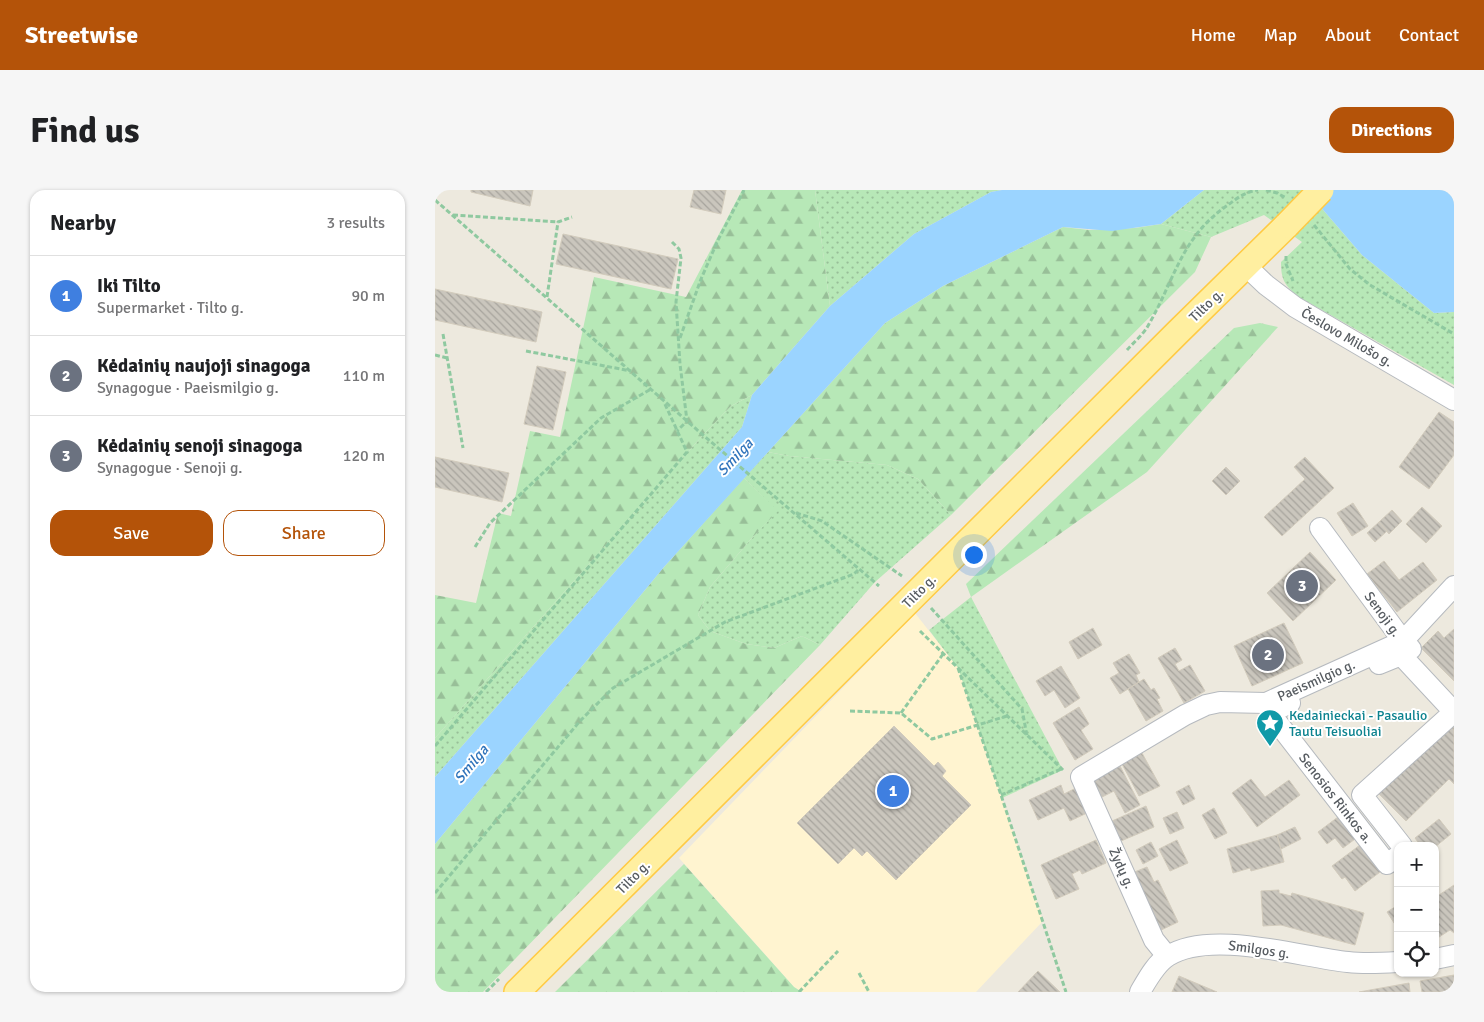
<!DOCTYPE html>
<meta charset="utf-8">
<style>
:root{--surface:#fff;--page:#f6f6f6;--text:#202124;--muted:#757577;--line:#e0e0e0;--accent:#b45309}
body{margin:0;font-family:Signika,sans-serif;background:var(--page);color:var(--text)}
.controls{position:absolute;right:15px;bottom:15px;display:grid;overflow:hidden;border-radius:10px;box-shadow:0 1px 4px #0004}
.controls button{width:45px;height:45px;display:grid;place-items:center;padding:0;border:0;border-bottom:1px solid var(--line);background:var(--surface);color:var(--text);font:25px sans-serif}
.you{position:absolute;left:538px;top:364px;width:18px;height:18px;margin:-12px;border:4px solid #fff;border-radius:50%;background:#1a73e8;box-shadow:0 0 0 8px #1a73e833}
.badge{display:grid;place-items:center;width:32px;height:32px;border-radius:50%;background:var(--accent);color:#fff;font-size:16px;font-weight:700}
.pin{position:absolute;translate:-50% -50%;border:2px solid #fff;box-shadow:0 1px 5px #0006}
.list{margin:0;padding:0;list-style:none}
h2{display:flex;justify-content:space-between;align-items:center;height:65px;margin:0;padding:0 20px;font-size:21px}
h2 small{font-size:16px;font-weight:400;color:var(--muted)}
.list li{display:grid;grid-template-columns:32px 1fr auto;gap:15px;align-items:center;box-sizing:border-box;height:80px;padding:0 20px;border-top:1px solid var(--line)}
.list b{display:block;font-size:19px;white-space:nowrap}
.list p{margin:0;font-size:16px;white-space:nowrap;color:var(--muted)}
.list em{font-size:16px;font-style:normal;color:var(--muted)}
.actions{display:flex;gap:10px;padding:15px 20px}
.actions a{flex:1;padding:11px 0;border:1px solid var(--accent);border-radius:15px;text-align:center;font-size:18px;color:var(--accent)}
.actions .main{background:var(--accent);color:#fff}
.icon{flex:none;width:28px;height:28px;fill:none;stroke:currentColor;stroke-width:2;stroke-linecap:round;stroke-linejoin:round}
.map{position:relative;flex:none;width:1019px;height:802px;overflow:hidden;border-radius:15px}
header{display:flex;align-items:center;gap:30px;box-sizing:border-box;height:70px;padding:0 25px;background:var(--accent);color:#fff}
header strong{font-size:24px}
nav{display:flex;gap:28px;margin-inline-start:auto;font-size:18px}
.intro{display:flex;align-items:center;justify-content:space-between;box-sizing:border-box;height:120px;padding:0 30px}
h1{margin:0;font-size:35px}
.button{padding:12px 22px;border-radius:15px;background:var(--accent);color:#fff;font-size:18px;font-weight:700}
main{display:flex;gap:30px;padding:0 30px}
aside{flex:1;background:var(--surface);border-radius:15px;box-shadow:0 1px 4px #0004}
.map>svg:first-child{display:block}
.commercial{fill:#fff4d0}
.grass{fill:url(#grass-dots)}
.forest{fill:url(#forest-firs)}
.water{fill:#9bd4ff}
.building{fill:url(#building-back-hatch);stroke:#d2cbbc}
.lines{fill:none;stroke-linecap:round;stroke-linejoin:round}
.minor-casing{stroke:#b6babf;stroke-width:22}
.major-casing{stroke:#ffca44;stroke-width:28}
.path{stroke:#8fc9a0;stroke-width:3;stroke-dasharray:5 2.5;stroke-linecap:butt}
.minor{stroke:#fff;stroke-width:20}
.major{stroke:#ffefa0;stroke-width:25}
.major-bridge-casing{stroke:#ffca44;stroke-width:28;stroke-linecap:butt}
.major-bridge{stroke:#ffefa0;stroke-width:25}
.labels{text-anchor:middle;stroke-width:4;stroke-linejoin:round;paint-order:stroke}
.street-label{font-size:14px;fill:#575c61;stroke:#fff}
.culture-label{font-size:14px;fill:#0d838f;stroke:#fff;text-anchor:start}
.water-label{font-size:15px;font-style:italic;fill:#3074bb;stroke:#fff}
</style>
<header>
<strong>Streetwise</strong>
<nav><a>Home</a><a>Map</a><a>About</a><a>Contact</a></nav>
</header>
<div class="intro"><h1>Find us</h1><a class="button">Directions</a></div>
<main>
<aside>
<h2>Nearby<small>3 results</small></h2>
<ul class="list">
<li><span class="badge" style="background:#3f7fe0">1</span><div><b>Iki Tilto</b><p>Supermarket · Tilto g.</p></div><em>90 m</em></li>
<li><span class="badge" style="background:#6b7280">2</span><div><b>Kėdainių naujoji sinagoga</b><p>Synagogue · Paeismilgio g.</p></div><em>110 m</em></li>
<li><span class="badge" style="background:#6b7280">3</span><div><b>Kėdainių senoji sinagoga</b><p>Synagogue · Senoji g.</p></div><em>120 m</em></li>
</ul>
<div class="actions"><a class="main">Save</a><a>Share</a></div>
</aside>
<div class="map">
<svg width="1019" height="802" viewBox="0 0 1019 802">
<defs>
<pattern id="grass-dots" width="8" height="8" patternUnits="userSpaceOnUse" patternTransform="scale(1.25)"><rect width="8" height="8" fill="#b7e8b7"/><path d="M2 2h.1M6 6h.1" fill="none" stroke="#98bf98" stroke-width="1.8" stroke-linecap="round"/></pattern>
<pattern id="forest-firs" width="22" height="20" patternUnits="userSpaceOnUse" patternTransform="scale(1.25)"><rect width="22" height="20" fill="#b7e8b7"/><path d="M5 1l3.5 6h-7zM16 11l3.5 6h-7z" fill="#98bf98"/></pattern>
<pattern id="building-back-hatch" width="6" height="6" patternUnits="userSpaceOnUse" patternTransform="scale(1.25)"><rect width="6" height="6" fill="#cac6bd"/><path d="M-1 5l2 2M0 0l6 6M5-1l2 2" fill="none" stroke="#a7a49d"/></pattern>
</defs>
<rect width="100%" height="100%" fill="#ede9de"/>
<polygon class="commercial" points="480,423 523,478 608,731 541,802 367,802 359,797 244,668"/>
<g class="grass">
<polygon points="380,0 567,0 556,2 479,44 395,116"/>
<path d="M769,0H871L927,65L999,123L1019,122V195L862,106C849,94 846,89 846,72L867,52L829,25L776,47L726,34Z"/>
<polygon points="317,205 307,237 0,587 0,548 268,245 296,216"/>
<polygon points="333,262 354,266 452,275 483,289 516,325 440,392 385,455 367,446 339,458 311,454 275,441 263,425 275,397 316,349 342,321 309,288"/>
<polygon points="536,407 628,580 567,608 523,478 494,440"/>
</g>
<g class="forest">
<polygon points="307,0 380,0 395,116 317,205 296,216 268,245 0,548 0,405 41,413 63,323 76,326 95,241 125,247 159,87 251,107"/>
<polygon points="726,34 776,47 760,82 516,325 483,289 452,275 354,266 333,262 450,133 508,96 628,37 654,40 700,38"/>
<polygon points="825,133 843,137 712,282 536,407 531,394 799,138"/>
<polygon points="309,288 343,321 316,349 275,397 263,425 275,441 311,454 339,458 367,446 385,455 48,802 0,802 0,654 229,377"/>
<polygon points="249,674 359,797 367,802 120,802"/>
</g>
<g class="water">
<polygon points="567,0 769,0 726,34 677,41 628,37 508,96 450,133 229,377 0,654 0,587 307,237 317,205 395,116 479,44 556,2"/>
<polygon points="871,0 1019,0 1019,122 999,123 927,65"/>
</g>
<g class="building">
<polygon points="36,0 98,0 95,16 36,2"/>
<polygon points="259,0 291,0 286,24 255,17"/>
<polygon points="128,44 243,69 236,99 121,74"/>
<polygon points="0,99 107,122 101,152 0,130"/>
<polygon points="102,176 131,182 118,240 89,234"/>
<polygon points="1004,222 1019,232 1019,265 994,299 964,277"/>
<polygon points="0,267 74,283 67,312 0,297"/>
<polygon points="870,267 899,298 847,346 829,327 870,289 859,277"/>
<polygon points="791,277 805,291 791,305 777,291"/>
<polygon points="918,313 933,336 917,346 902,323"/>
<polygon points="987,317 1007,336 991,353 971,334"/>
<polygon points="957,320 967,331 954,344 944,332"/>
<polygon points="944,332 952,341 940,352 932,343"/>
<polygon points="875,362 901,390 858,431 832,403"/>
<polygon points="949,371 964,390 988,372 1002,390 962,422 932,384"/>
<polygon points="849,433 868,473 817,496 799,456"/>
<polygon points="658,438 667,455 643,469 634,452"/>
<polygon points="1019,439 1019,491 986,458 1003,441 1009,448"/>
<polygon points="740,458 747,470 740,474 744,481 755,475 770,501 749,513 723,468"/>
<polygon points="694,464 705,483 701,485 704,492 685,504 675,488 684,483 678,473"/>
<polygon points="626,476 645,508 630,518 619,500 610,506 601,491"/>
<polygon points="709,489 716,500 719,498 725,508 722,509 728,521 711,531 693,499"/>
<polygon points="644,517 654,534 646,540 658,559 640,570 618,533"/>
<polygon points="1019,527 1019,594 1014,589 971,631 941,601"/>
<polygon points="459,536 499,576 503,572 511,581 507,586 536,615 461,690 432,661 427,666 419,658 403,674 362,633"/>
<polygon points="707,563 725,596 704,606 687,574"/>
<polygon points="685,576 705,615 690,623 679,601 667,607 658,591"/>
<polygon points="816,589 830,607 854,590 865,605 822,637 797,603"/>
<polygon points="626,595 629,604 641,598 652,623 635,631 629,618 603,630 594,610"/>
<polygon points="754,595 760,609 748,615 741,602"/>
<polygon points="711,616 719,637 686,651 677,631"/>
<polygon points="779,618 792,643 780,649 767,625"/>
<polygon points="742,622 749,638 735,644 728,628"/>
<polygon points="907,624 924,646 908,658 900,648 892,654 883,642"/>
<polygon points="1004,629 1016,644 1000,657 1000,656 986,656 980,648"/>
<polygon points="860,637 866,649 846,659 842,645"/>
<polygon points="842,645 849,672 816,681 815,678 798,683 792,659"/>
<polygon points="661,650 671,673 647,684 645,680 637,684 644,699 621,709 606,675"/>
<polygon points="742,650 753,673 735,681 724,659"/>
<polygon points="716,652 723,666 708,674 701,660"/>
<polygon points="929,652 949,679 920,701 910,687 907,689 897,676"/>
<polygon points="712,677 719,692 723,690 743,732 724,741 697,683"/>
<polygon points="1019,695 1019,743 1015,740 1001,749 1000,700 1004,705"/>
<polygon points="844,700 844,703 856,706 857,703 929,723 920,755 846,735 828,736 826,701"/>
<polygon points="963,715 963,739 952,722"/>
<polygon points="603,781 625,802 583,802"/>
<polygon points="1019,785 1019,802 987,802 985,791"/>
<polygon points="744,786 782,802 737,802"/>
<polygon points="974,793 975,802 924,802"/>
</g>
<g class="lines">
<g class="minor-casing">
<g id="minor">
<polyline points="811,76 831,95 860,117 1019,210"/>
<polyline points="885,338 968,451 976,459"/>
<polyline points="944,474 966,465 1019,522 927,605 967,656"/>
<polyline points="855,513 835,523 952,674 963,666"/>
<polyline points="732,766 719,750 646,587 750,525 771,515 785,512 831,513 968,451 1019,396"/>
<polyline points="1000,769 1019,765"/>
<path d="M705,802C712,790 721,773 733,766C776,739 864,767 913,772C930,774 946,773 963,772"/>
</g>
</g>
<g class="major-casing">
<polyline id="major" points="82,802 742,143 852,35"/>
</g>
<g class="path">
<polyline points="831,0 842,3 851,8"/>
<polyline points="0,10 268,245 444,396"/>
<polyline points="18,25 123,32"/>
<polyline points="879,35 915,79 935,95 1019,144"/>
<polyline points="237,52 244,59 246,68 241,112 245,174 252,231 242,241"/>
<polyline points="851,66 851,74 858,91"/>
<polyline points="112,107 123,32 137,27"/>
<polyline points="8,144 28,258"/>
<polyline points="245,148 266,89 283,50 309,0"/>
<path d="M692,160C699,152 709,144 714,134C740,89 746,47 793,15C802,8 812,1 823,0"/>
<polyline points="91,161 196,181"/>
<polyline points="0,165 12,168"/>
<polyline points="361,323 387,331 467,386"/>
<polyline points="40,357 55,333 166,228 216,199"/>
<polyline points="496,418 587,519 592,546"/>
<polyline points="485,441 628,580"/>
<polyline points="523,478 566,605 631,802"/>
<polyline points="415,521 466,523 497,549 572,526"/>
<polyline points="466,523 508,464"/>
<polyline points="0,556 252,262 229,212"/>
<polyline points="566,605 626,579"/>
<polyline points="0,703 145,531 178,498 290,432 419,384 424,379"/>
<polyline points="424,783 434,802"/>
<polyline points="51,802 64,789"/>
<polyline points="364,802 403,761"/>
</g>
<use href="#minor" class="minor"/>
<use href="#major" class="major"/>
<g class="major-bridge-casing">
<polyline id="major-bridge" points="852,35 886,0"/>
</g>
<use href="#major-bridge" class="major-bridge"/>
</g>
<defs>
<g id="sight-pin" transform="scale(1.4375)"><path d="M0 17L-7.5 6A9.5 9.5 0 1 1 7.5 6Z" fill="#0f9aa8" stroke="#fff"/><path d="M0-6L1.8-2.2L6-1.7L2.9 1.2L3.7 5.4L0 3.3L-3.7 5.4L-2.9 1.2L-6-1.7L-1.8-2.2Z" fill="#fff"/></g>
</defs>
<g fill-rule="evenodd">
<use href="#sight-pin" x="835" y="533"/>
</g>
<g class="labels">
<g class="street-label">
<text transform="translate(771 115) rotate(-44)" y="5">Tilto g.</text>
<text transform="translate(912 147) rotate(30)" y="5">Česlovo Milošo g.</text>
<text transform="translate(484 401) rotate(-45)" y="5">Tilto g.</text>
<text transform="translate(948 424) rotate(54)" y="5">Senoji g.</text>
<text transform="translate(881 490) rotate(-24)" y="5">Paeismilgio g.</text>
<text transform="translate(901 608) rotate(52)" y="5">Senosios Rinkos a.</text>
<text transform="translate(687 678) rotate(66)" y="5">Žydų g.</text>
<text transform="translate(198 687) rotate(-45)" y="5">Tilto g.</text>
<text transform="translate(824 759) rotate(8)" y="5">Smilgos g.</text>
</g>
<g class="culture-label">
<text x="854" y="530">Kedainieckai - Pasaulio<tspan x="854" dy="16">Tautu Teisuoliai</tspan></text>
</g>
<g class="water-label">
<text transform="translate(300 267) rotate(-47)" y="5">Smilga</text>
<text transform="translate(36 574) rotate(-50)" y="5">Smilga</text>
</g>
</g>
</svg>
<div class="controls">
<button>+</button>
<button>−</button>
<button><svg class="icon" aria-label="locate" viewBox="0 0 24 24"><circle cx="12" cy="12" r="6"/><path d="M12 2v4M12 18v4M2 12h4M18 12h4"/></svg></button>
</div>
<div class="you"></div>
<div class="pin badge" style="left:458px;top:601px;background:#3f7fe0">1</div>
<div class="pin badge" style="left:833px;top:465px;background:#6b7280">2</div>
<div class="pin badge" style="left:867px;top:396px;background:#6b7280">3</div>
</div>
</main>
